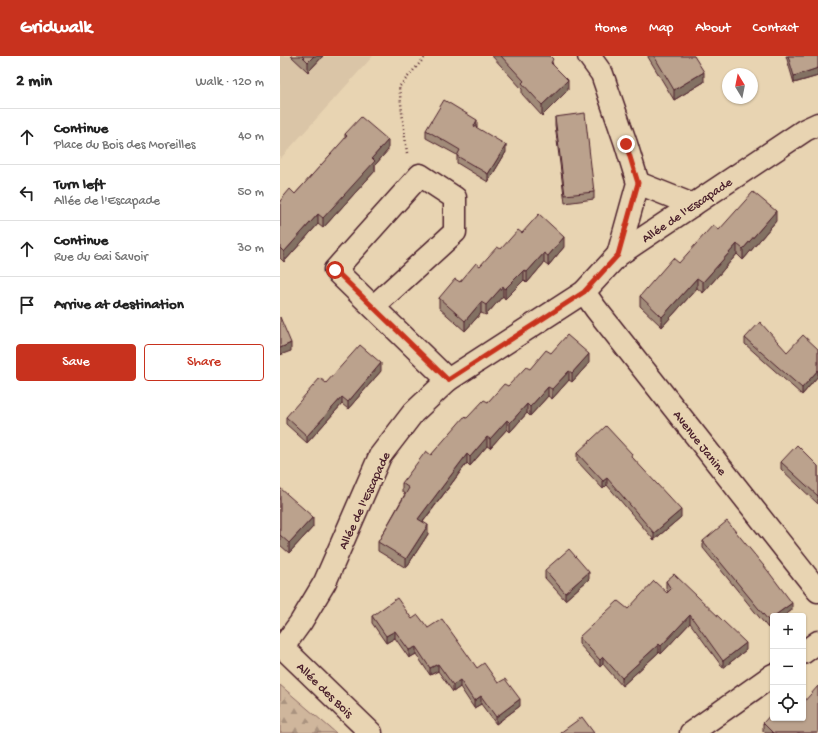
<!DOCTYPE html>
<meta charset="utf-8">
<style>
:root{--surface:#fff;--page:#f6f6f6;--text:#222;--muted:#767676;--line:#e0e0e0;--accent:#c8321e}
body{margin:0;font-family:"Gochi Hand",sans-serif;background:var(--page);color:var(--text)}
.controls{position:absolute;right:12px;bottom:12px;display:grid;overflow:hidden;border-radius:4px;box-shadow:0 1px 3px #0004}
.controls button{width:36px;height:36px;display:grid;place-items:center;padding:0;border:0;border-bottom:1px solid var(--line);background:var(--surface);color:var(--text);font:20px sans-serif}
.compass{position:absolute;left:442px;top:12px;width:36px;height:36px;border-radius:50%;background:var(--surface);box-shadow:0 1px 3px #0004;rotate:350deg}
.stop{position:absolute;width:12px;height:12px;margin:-9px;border:3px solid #c8321e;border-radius:50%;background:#fff}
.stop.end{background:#c8321e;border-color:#fff;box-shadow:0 1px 4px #0008}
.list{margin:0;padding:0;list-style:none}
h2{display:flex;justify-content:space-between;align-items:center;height:52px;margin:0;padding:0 16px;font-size:17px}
h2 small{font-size:13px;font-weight:400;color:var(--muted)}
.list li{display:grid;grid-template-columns:26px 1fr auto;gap:12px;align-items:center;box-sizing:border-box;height:56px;padding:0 16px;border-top:1px solid var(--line)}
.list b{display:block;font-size:15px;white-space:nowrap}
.list p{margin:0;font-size:13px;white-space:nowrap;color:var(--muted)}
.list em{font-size:13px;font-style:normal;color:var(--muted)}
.actions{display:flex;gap:8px;padding:12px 16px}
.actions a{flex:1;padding:9px 0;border:1px solid var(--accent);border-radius:4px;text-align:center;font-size:14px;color:var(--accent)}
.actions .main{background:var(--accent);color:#fff}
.icon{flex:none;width:22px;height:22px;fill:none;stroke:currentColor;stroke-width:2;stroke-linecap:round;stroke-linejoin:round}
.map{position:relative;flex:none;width:538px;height:677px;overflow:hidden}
header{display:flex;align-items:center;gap:24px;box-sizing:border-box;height:56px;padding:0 20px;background:var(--accent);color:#fff}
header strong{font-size:19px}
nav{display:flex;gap:22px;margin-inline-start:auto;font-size:14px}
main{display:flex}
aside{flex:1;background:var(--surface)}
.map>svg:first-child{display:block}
.built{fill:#dac5a7}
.forest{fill:url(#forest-firs);stroke:#8c6a64}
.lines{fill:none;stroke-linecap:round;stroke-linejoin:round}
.minor-casing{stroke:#4a1f2b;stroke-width:25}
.path{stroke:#4a1f2b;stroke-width:2.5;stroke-dasharray:1 3;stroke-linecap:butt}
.minor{stroke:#e8d4b2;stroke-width:22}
.wall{fill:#a18b79;stroke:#4a1f2b}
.shaded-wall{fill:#837163;stroke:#4a1f2b}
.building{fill:#bba28d;stroke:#4a1f2b}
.route{stroke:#c8321e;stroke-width:5}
.labels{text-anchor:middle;stroke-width:4;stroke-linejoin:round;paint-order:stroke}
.street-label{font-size:13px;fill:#4a1f2b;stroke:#e8d4b2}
</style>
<header>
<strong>Gridwalk</strong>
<nav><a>Home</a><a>Map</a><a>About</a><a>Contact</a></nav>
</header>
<main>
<aside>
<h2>2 min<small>Walk · 120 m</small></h2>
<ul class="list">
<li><svg class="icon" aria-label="ahead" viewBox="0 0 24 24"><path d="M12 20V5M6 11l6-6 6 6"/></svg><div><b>Continue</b><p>Place du Bois des Moreilles</p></div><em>40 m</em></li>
<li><svg class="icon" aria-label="left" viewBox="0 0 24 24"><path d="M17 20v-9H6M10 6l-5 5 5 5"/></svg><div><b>Turn left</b><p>Allée de l'Escapade</p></div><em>50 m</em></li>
<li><svg class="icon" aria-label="ahead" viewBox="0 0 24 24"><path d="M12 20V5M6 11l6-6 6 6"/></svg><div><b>Continue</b><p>Rue du Gai Savoir</p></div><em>30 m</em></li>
<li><svg class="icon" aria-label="arrive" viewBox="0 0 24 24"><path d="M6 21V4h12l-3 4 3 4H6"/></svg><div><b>Arrive at destination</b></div></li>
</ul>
<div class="actions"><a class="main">Save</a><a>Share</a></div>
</aside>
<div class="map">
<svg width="538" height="677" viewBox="0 0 538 677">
<defs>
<pattern id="forest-firs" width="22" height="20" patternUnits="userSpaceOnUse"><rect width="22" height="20" fill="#cfb69c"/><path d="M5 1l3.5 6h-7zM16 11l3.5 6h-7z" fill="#aa937f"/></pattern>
</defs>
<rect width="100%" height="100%" fill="#e8d4b2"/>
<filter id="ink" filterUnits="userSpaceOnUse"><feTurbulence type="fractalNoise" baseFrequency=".025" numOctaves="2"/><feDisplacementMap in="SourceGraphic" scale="8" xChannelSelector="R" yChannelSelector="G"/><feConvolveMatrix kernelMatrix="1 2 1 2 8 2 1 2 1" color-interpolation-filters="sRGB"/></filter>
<g filter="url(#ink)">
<polygon class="built" points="0,0 93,0 0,103"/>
<polygon class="forest" points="0,629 56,677 0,677"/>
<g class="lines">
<g class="minor-casing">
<g id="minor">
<polyline points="309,0 322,18 346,88 358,127 338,199"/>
<polyline points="358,127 413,149"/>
<polyline points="304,236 316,253 538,535"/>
<polyline points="93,251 175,176 175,142 140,119 55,214 168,324"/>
<polyline points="0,589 91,677"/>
<polyline points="3,591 21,566 45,526 100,400 133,357 168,324 304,236 338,199 525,74 538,68"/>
<polyline points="523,597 538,586"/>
<polyline points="411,677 493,619"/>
</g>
</g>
<polyline class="path" points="127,97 119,31 146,0"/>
<use href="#minor" class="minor"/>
</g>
<g class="wall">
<polygon points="11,0 43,0 28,16"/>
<polygon points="212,0 270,0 273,9 288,34 262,60 242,38 242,33"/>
<polygon points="368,0 414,0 424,26 394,44 368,1"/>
<polygon points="506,0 538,0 538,20 514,27"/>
<polygon points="275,61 314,136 314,143 285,147 275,69"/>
<polygon points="146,74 226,96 208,126 177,107 177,99 146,82"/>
<polygon points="65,78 108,94 95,109 95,115 43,172 38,168 4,206 0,202 0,145 15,138 65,83"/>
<polygon points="496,165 463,204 457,198 423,237 417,232 382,271 360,250 360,240 439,174"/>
<polygon points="242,177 284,191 268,210 264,207 247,227 244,224 225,243 223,240 206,259 201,257 185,275 159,252 159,242"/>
<polygon points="465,282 507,296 538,293 538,320 522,339 465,288"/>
<polygon points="271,297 309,307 292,326 289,324 272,343 268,340 250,360 247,357 230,376 227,373 210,392 207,390 190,410 187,407 143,466 148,478 126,512 98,495 98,486 125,438 122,436 122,427 151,399 187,362 228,330"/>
<polygon points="101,315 68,353 62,348 27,387 6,368 6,361 46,327"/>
<polygon points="297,397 352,401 401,461 374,484 327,429 323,433 297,405"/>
<polygon points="501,406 538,410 538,448 501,413"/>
<polygon points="0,432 33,471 9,497 0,489"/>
<polygon points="423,485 512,554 504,560 493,560 493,568 488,572 423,492"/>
<polygon points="265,514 309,523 285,544 265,522"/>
<polygon points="386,525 466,594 443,612 410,567 381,598 379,596 342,630 323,608 320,611 299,588 299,581 348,553 387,537 388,536 386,533"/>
<polygon points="92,560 132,563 148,572 197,612 218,627 240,650 216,668 201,648 194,652 180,631 173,636 158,615 150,619 136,598 129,602 115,582 106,587 92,567"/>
<polygon points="493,662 523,662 538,677 486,677 483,675 483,667"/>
</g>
<g class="shaded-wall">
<polygon points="34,0 43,0 28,16 28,6"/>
<polygon points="538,12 538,20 514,27 514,20"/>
<polygon points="424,16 424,26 394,44 394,34"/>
<polygon points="288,24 288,34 262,60 262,49"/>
<polygon points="197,64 197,71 194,77 194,70"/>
<polygon points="108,84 108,94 95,109 95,115 43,172 43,162 92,102"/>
<polygon points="226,89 226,96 208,126 208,118"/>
<polygon points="496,155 496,165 463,204 463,193"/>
<polygon points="38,158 38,168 4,206 4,196"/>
<polygon points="284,181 284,191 268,210 268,200"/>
<polygon points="457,188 457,198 423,237 423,226"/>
<polygon points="264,197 264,207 247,227 247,216"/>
<polygon points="244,214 244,224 225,243 225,233"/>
<polygon points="417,222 417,232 382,271 382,261"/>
<polygon points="223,230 223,240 206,259 206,249"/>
<polygon points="201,246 201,257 185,275 185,265"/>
<polygon points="11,287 11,295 0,299 0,292"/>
<polygon points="309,298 309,307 292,326 292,317"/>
<polygon points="101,307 101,315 68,353 68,346"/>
<polygon points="538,314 538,320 522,339 522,332"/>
<polygon points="289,315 289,324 272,343 272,333"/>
<polygon points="268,331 268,340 250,360 250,351"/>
<polygon points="62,341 62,348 27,387 27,380"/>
<polygon points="247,348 247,357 230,376 230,367"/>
<polygon points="227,364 227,373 210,392 210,383"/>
<polygon points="207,381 207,390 190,410 190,401"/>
<polygon points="187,398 187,407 138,472 138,463"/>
<polygon points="327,422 327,429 323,433 323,425"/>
<polygon points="401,454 401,461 374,484 374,477"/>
<polygon points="33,461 33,471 9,497 9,487"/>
<polygon points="148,469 148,478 126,512 126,503"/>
<polygon points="309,516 309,523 285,544 285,537"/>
<polygon points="512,547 512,554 504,560 494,560"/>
<polygon points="410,559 410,567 381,598 381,590"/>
<polygon points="493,561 493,568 488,572 488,564"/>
<polygon points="115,575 115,582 106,587 106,580"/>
<polygon points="466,587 466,594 443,612 443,605"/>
<polygon points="379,588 379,596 342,630 342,622"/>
<polygon points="136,591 136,598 129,602 129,594"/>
<polygon points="323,601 323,608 320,611 320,604"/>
<polygon points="158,608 158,615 150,619 150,612"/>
<polygon points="180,624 180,631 173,636 173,629"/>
<polygon points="201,640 201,648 194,652 194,645"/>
<polygon points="240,643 240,650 216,668 216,661"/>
</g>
<g class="building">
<polygon points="22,0 34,0 28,6"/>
<polygon points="221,0 270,0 273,3 271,7 288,24 262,49 242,27 244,25"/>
<polygon points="374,0 414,0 424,16 394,34"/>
<polygon points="508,0 538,0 538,12 514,20"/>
<polygon points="164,44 197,64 194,70 226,89 208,118 177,100 180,94 146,74"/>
<polygon points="305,57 314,136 285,139 275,61"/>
<polygon points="81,61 108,84 92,102 95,105 43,162 38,158 4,196 0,192 0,145 10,133 15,138 67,80 65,78"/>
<polygon points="473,136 496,155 463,193 457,188 423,226 417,222 382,261 360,240 393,202 399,207 433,169 439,174"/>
<polygon points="259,158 284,181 268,200 264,197 247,216 244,214 225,233 223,230 206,249 201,246 185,265 159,242 175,223 180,226 196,207 200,210 217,191 221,193 238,174 242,177"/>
<polygon points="0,261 11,287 0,292"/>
<polygon points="480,266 507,296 523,279 538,293 538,314 522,332 465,282"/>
<polygon points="287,279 309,298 292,317 289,315 272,333 268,331 250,351 247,348 230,367 227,364 210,383 207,381 190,401 187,398 138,463 148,469 126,503 98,486 129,432 122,427 146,395 151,399 184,361 187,362 204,344 208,346 224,328 228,330 246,311 250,313 266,294 271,297"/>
<polygon points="80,289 101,307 68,346 62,341 27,380 6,361 40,322 46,327"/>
<polygon points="326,370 352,398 351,400 401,454 374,477 327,422 323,425 297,397"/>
<polygon points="517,389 538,410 538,440 501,406"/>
<polygon points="0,432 33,461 9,487 0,479"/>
<polygon points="447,465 488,515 512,547 494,560 493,560 493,561 488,564 423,485"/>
<polygon points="289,493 309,516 285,537 265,514"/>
<polygon points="394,518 466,587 443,605 410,559 381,590 379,588 342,622 323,601 320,604 299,581 338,545 348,553 374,525 387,537 391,533 386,525"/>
<polygon points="117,542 132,563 138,559 148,572 162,563 197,612 204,607 218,627 225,623 240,643 216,661 201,640 194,645 180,624 173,629 158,608 150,612 136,591 129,594 115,575 106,580 92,560"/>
<polygon points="538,630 538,677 493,677 483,667 493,656 493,662 523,662 523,647"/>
<polygon points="302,661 314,677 280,677"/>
</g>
</g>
<g class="lines" filter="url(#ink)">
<polyline class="route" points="55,214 168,324 304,236 338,199 358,127 346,88"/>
</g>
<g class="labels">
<g class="street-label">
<text transform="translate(406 153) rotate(-34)" y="5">Allée de l'Escapade</text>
<text transform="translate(421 386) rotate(52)" y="5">Avenue Janine</text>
<text transform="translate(83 444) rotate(-65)" y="5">Allée de l'Escapade</text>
<text transform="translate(46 633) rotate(44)" y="5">Allée des Bois</text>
</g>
</g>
</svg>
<div class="controls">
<button>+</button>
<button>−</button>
<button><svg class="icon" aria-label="locate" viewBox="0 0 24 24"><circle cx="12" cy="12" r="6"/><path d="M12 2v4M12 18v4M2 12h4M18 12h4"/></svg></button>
</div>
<svg class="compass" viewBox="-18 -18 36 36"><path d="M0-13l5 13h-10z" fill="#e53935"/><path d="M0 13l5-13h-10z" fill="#767676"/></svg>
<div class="stop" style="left:55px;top:214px"></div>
<div class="stop end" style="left:346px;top:88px"></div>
</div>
</main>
